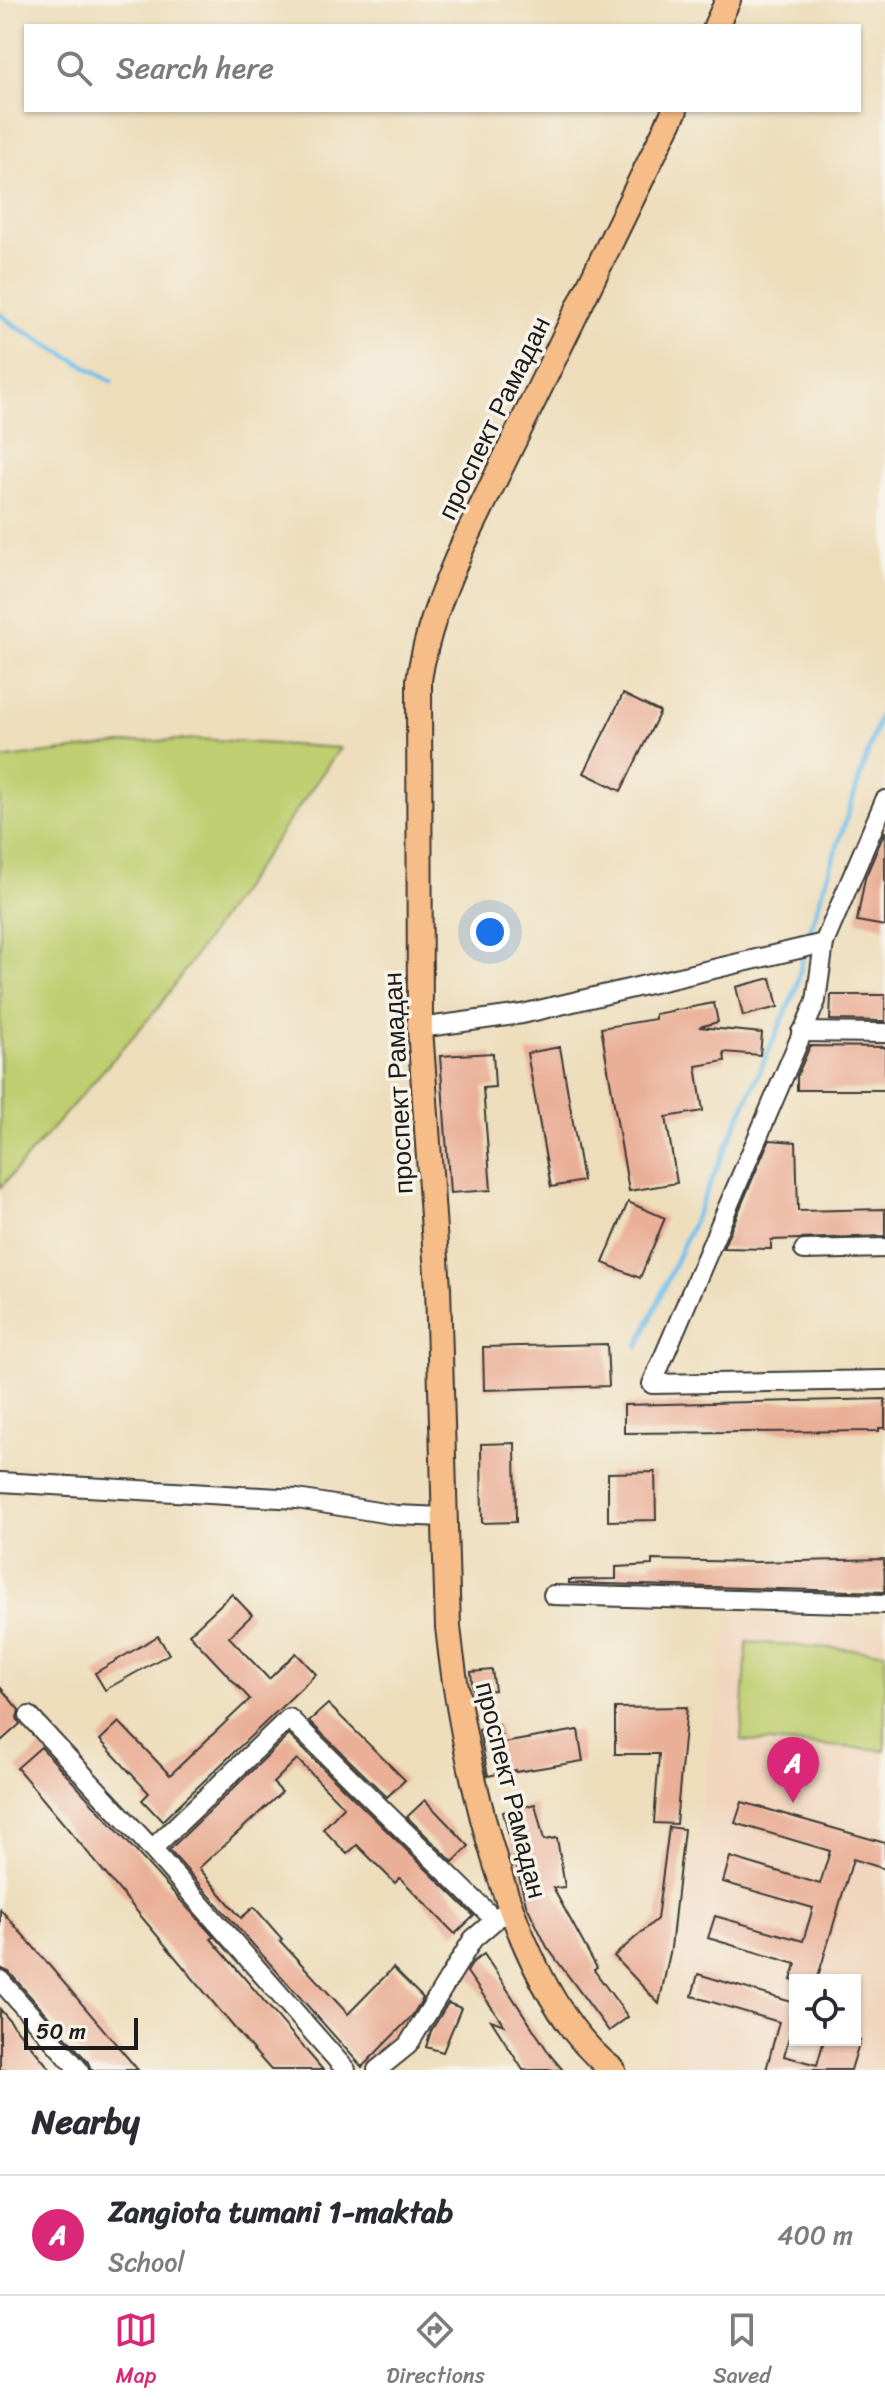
<!DOCTYPE html>
<meta charset="utf-8">
<style>
:root{--surface:#fff;--page:#f7f7f7;--text:#2b2b33;--muted:#7c7c81;--line:#e1e1e2;--accent:#db2777}
body{margin:0;font-family:Sriracha,sans-serif;background:var(--page);color:var(--text)}
.controls{position:absolute;right:24px;bottom:24px;display:grid;overflow:hidden;border-radius:0px;box-shadow:0 2px 6px #0004}
.controls button{width:72px;height:72px;display:grid;place-items:center;padding:0;border:0;border-bottom:2px solid var(--line);background:var(--surface);color:var(--text);font:40px sans-serif}
.scale{position:absolute;left:24px;bottom:20px;width:114px;box-sizing:border-box;padding-left:8px;border:4px solid #1c1c1c;border-top:0;font-size:22px;line-height:28px;white-space:nowrap;color:#1c1c1c;-webkit-text-stroke:6px #f7f3e8;paint-order:stroke}
.you{position:absolute;left:490px;top:932px;width:28px;height:28px;margin:-20px;border:6px solid #fff;border-radius:50%;background:#1a73e8;box-shadow:0 0 0 12px #1a73e833}
.badge{display:grid;place-items:center;width:52px;height:52px;border-radius:50%;background:var(--accent);color:#fff;font-size:26px;font-weight:700}
.pin{position:absolute;translate:-50% -66px;filter:drop-shadow(0 2px 4px #0008)}
.pin::after{content:'';position:absolute;top:42px;width:28px;height:24px;background:inherit;clip-path:polygon(0 0,100% 0,50% 100%)}
.list{margin:0;padding:0;list-style:none}
h2{display:flex;justify-content:space-between;align-items:center;height:104px;margin:0;padding:0 32px;font-size:34px}
h2 small{font-size:26px;font-weight:400;color:var(--muted)}
.list li{display:grid;grid-template-columns:52px 1fr auto;gap:24px;align-items:center;box-sizing:border-box;height:120px;padding:0 32px;border-top:2px solid var(--line)}
.list b{display:block;font-size:30px;white-space:nowrap}
.list p{margin:0;font-size:26px;white-space:nowrap;color:var(--muted)}
.list em{font-size:26px;font-style:normal;color:var(--muted)}
.icon{flex:none;width:44px;height:44px;fill:none;stroke:currentColor;stroke-width:2;stroke-linecap:round;stroke-linejoin:round}
.map{position:relative;flex:none;width:885px;height:2070px;overflow:hidden}
.search{position:absolute;background:var(--surface);box-shadow:0 2px 6px #0004;left:24px;right:24px;top:24px;height:88px;display:flex;align-items:center;gap:20px;box-sizing:border-box;padding:0 28px;border-radius:0px;color:var(--muted);font-size:30px}
.sheet{height:224px;background:var(--surface)}
nav{display:flex;justify-content:space-around;align-items:center;box-sizing:border-box;height:112px;border-top:2px solid var(--line);background:var(--surface);font-size:22px;color:var(--muted)}
nav a{display:grid;justify-items:center;gap:4px}
nav .on{color:var(--accent)}
.map>svg:first-child{display:block}
.built{fill:#f1d5bd;fill-rule:evenodd}
.green{fill:#bece70;stroke:#6d7546;stroke-width:2}
.lines{fill:none;stroke-linecap:round;stroke-linejoin:round}
.stream{stroke:#6fbfea;stroke-width:5}
.building{fill:#eaaf97}
.minor-casing{stroke:#3b3934;stroke-width:22}
.major-casing{stroke:#3b3934;stroke-width:28}
.minor{stroke:#fff;stroke-width:18}
.major{stroke:#f7bd88;stroke-width:24}
.labels{text-anchor:middle;stroke-width:7;stroke-linejoin:round;paint-order:stroke}
.street-label{font-size:26px;fill:#1c1c1c;stroke:#f7f3e8}
</style>
<div class="map">
<svg width="885" height="2070" viewBox="0 0 885 2070">
<rect width="100%" height="100%" fill="#f7f3e8"/>
<filter id="ink" filterUnits="userSpaceOnUse"><feTurbulence type="fractalNoise" baseFrequency=".0125" numOctaves="2"/><feDisplacementMap in="SourceGraphic" scale="16" xChannelSelector="R" yChannelSelector="G"/><feConvolveMatrix kernelMatrix="1 2 1 2 8 2 1 2 1" color-interpolation-filters="sRGB"/></filter>
<filter id="wash" filterUnits="userSpaceOnUse"><feTurbulence type="fractalNoise" baseFrequency=".006" numOctaves="4" result="noise"/><feDisplacementMap in="SourceGraphic" scale="32" xChannelSelector="R" yChannelSelector="G"/><feGaussianBlur stdDeviation="1.8" result="paint"/><feColorMatrix in="noise" values="0 0 0 0 0 0 0 0 0 0 0 0 0 0 0 0 0 1.4 0 .05"/><feComposite in="paint" operator="in"/></filter>
<g filter="url(#wash)">
<rect width="100%" height="100%" fill="#edddbb"/>
<path class="built" d="M728,1614L885,1627V2070H669L665,2066ZM795,1980H855V2040H795Z"/>
<g class="green">
<polygon points="198,739 340,748 159,1007 0,1188 0,759 136,742"/>
<polygon points="747,1642 885,1652 885,1750 741,1740"/>
</g>
<g class="lines">
<g class="stream">
<polyline points="0,314 14,325 111,381"/>
<polyline points="806,942 885,700"/>
<polyline points="638,1347 796,989 804,952"/>
</g>
</g>
<g id="blocks">
<g class="building">
<polygon points="623,694 660,712 621,791 584,773"/>
<polygon points="885,831 885,926 857,921 865,878"/>
<polygon points="771,978 778,1007 743,1016 736,987"/>
<polygon points="831,995 885,995 885,1021 830,1020"/>
<polygon points="714,1003 718,1022 699,1027 762,1033 760,1055 724,1052 725,1061 696,1066 703,1111 666,1117 677,1183 629,1191 601,1028 655,1019 655,1014"/>
<polygon points="810,1046 885,1047 885,1090 797,1090 797,1076"/>
<polygon points="560,1047 583,1181 551,1187 527,1053"/>
<polygon points="493,1053 495,1087 483,1088 491,1190 450,1193 440,1056"/>
<polygon points="769,1140 796,1142 798,1211 885,1209 885,1236 771,1240 771,1249 723,1248"/>
<polygon points="628,1202 665,1218 640,1278 603,1263"/>
<polygon points="607,1344 609,1386 484,1390 483,1347"/>
<polygon points="885,1399 885,1428 879,1428 879,1431 624,1433 624,1405"/>
<polygon points="515,1443 516,1522 482,1523 481,1444"/>
<polygon points="655,1472 656,1520 608,1521 608,1473"/>
<polygon points="652,1560 756,1562 884,1559 885,1592 569,1583 569,1580 616,1579 616,1567 652,1565"/>
<polygon points="232,1594 252,1615 229,1637 269,1679 296,1653 316,1674 162,1821 142,1800 149,1793 100,1740 119,1722 170,1775 250,1699 189,1634"/>
<polygon points="158,1636 169,1654 105,1690 95,1673"/>
<polygon points="492,1670 495,1690 473,1692 471,1672"/>
<polygon points="0,1687 19,1710 17,1718 20,1724 0,1742"/>
<polygon points="328,1704 405,1780 387,1797 309,1721"/>
<polygon points="687,1707 676,1824 654,1823 659,1754 615,1754 615,1708"/>
<polygon points="499,1725 503,1743 578,1730 583,1761 516,1772 516,1770 488,1776 479,1730"/>
<polygon points="289,1735 474,1916 455,1934 400,1878 395,1883 357,1845 347,1854 323,1829 344,1807 297,1759 273,1783 282,1792 199,1868 241,1918 254,1907 282,1939 280,1941 348,2014 393,1968 423,1998 412,2016 362,2067 169,1850"/>
<polygon points="41,1747 214,1937 211,1939 323,2070 271,2070 247,2043 17,1768"/>
<polygon points="425,1800 469,1846 453,1862 407,1817"/>
<polygon points="742,1802 885,1843 885,1869 853,1859 817,1980 791,1980 796,1964 708,1938 715,1916 803,1941 813,1908 723,1882 730,1857 820,1884 830,1851 735,1823"/>
<polygon points="535,1804 544,1840 557,1838 565,1887 553,1888 597,1968 594,1970 628,2017 609,2031 547,1947 526,1904 503,1812"/>
<polygon points="669,1827 684,1829 671,1948 659,2004 614,1956 657,1919"/>
<polygon points="0,1909 31,1944 138,2070 91,2070 88,2062 9,1972 0,1968"/>
<polygon points="484,1954 551,2056 563,2070 523,2070 491,2020 504,2025 467,1972 473,1962"/>
<polygon points="698,1974 795,2003 795,2028 792,2027 784,2056 817,2065 824,2040 860,2040 851,2070 766,2070 779,2022 692,1996"/>
<polygon points="448,2003 461,2008 443,2052 426,2047 431,2031"/>
<polygon points="0,2009 36,2052 51,2070 0,2070"/>
</g>
</g>
</g>
<g filter="url(#ink)">
<use href="#blocks" fill-opacity="0" stroke="#3b3934" stroke-width="2"/>
<g class="lines">
<g class="minor-casing">
<g id="minor">
<polyline points="885,800 824,943 816,1001 652,1384 885,1380"/>
<polyline points="420,1028 522,1014 824,943"/>
<polyline points="801,1032 885,1033"/>
<polyline points="804,1250 885,1248"/>
<polyline points="0,1482 297,1499 396,1515 444,1517"/>
<polyline points="553,1595 885,1604"/>
<polyline points="29,1716 152,1849 346,2070"/>
<polyline points="152,1849 289,1718 495,1920"/>
<polyline points="0,1980 79,2070"/>
<polyline points="377,2070 408,2045 473,1939 502,1914"/>
</g>
</g>
<g class="major-casing">
<g id="major">
<polyline points="716,26 728,0"/>
<path d="M613,2070C509,1991 461,1751 448,1627L438,1288L420,1028L419,680C426,633 443,591 462,547L675,110"/>
</g>
</g>
<use href="#minor" class="minor"/>
<use href="#major" class="major"/>
</g>
</g>
<g class="labels">
<g class="street-label">
<text transform="translate(494 418) rotate(-64)" y="9">проспект Рамадан</text>
<text transform="translate(398 1083) rotate(-93)" y="9">проспект Рамадан</text>
<text transform="translate(511 1790) rotate(76)" y="9">проспект Рамадан</text>
</g>
</g>
</svg>
<div class="controls">
<button><svg class="icon" aria-label="locate" viewBox="0 0 24 24"><circle cx="12" cy="12" r="6"/><path d="M12 2v4M12 18v4M2 12h4M18 12h4"/></svg></button>
</div>
<div class="scale">50 m</div>
<div class="you"></div>
<div class="pin badge" style="left:793px;top:1803px">A</div>
<div class="search"><svg class="icon" aria-label="search" viewBox="0 0 24 24"><circle cx="10" cy="10" r="6"/><path d="M15 15l6 6"/></svg>Search here</div>
</div>
<section class="sheet">
<h2>Nearby<small></small></h2>
<ul class="list">
<li><span class="badge">A</span><div><b>Zangiota tumani 1-maktab</b><p>School</p></div><em>400 m</em></li>
</ul>
</section>
<nav>
<a class="on"><svg class="icon" aria-label="map" viewBox="0 0 24 24"><path d="M3 6l6-2 6 2 6-2v14l-6 2-6-2-6 2zM9 4v14M15 6v14"/></svg>Map</a>
<a><svg class="icon" aria-label="directions" viewBox="0 0 24 24"><path d="M12 3l9 9-9 9-9-9zM9 14v-3h6M13 9l2 2-2 2"/></svg>Directions</a>
<a><svg class="icon" aria-label="saved" viewBox="0 0 24 24"><path d="M7 4h10v16l-5-4-5 4z"/></svg>Saved</a>
</nav>
